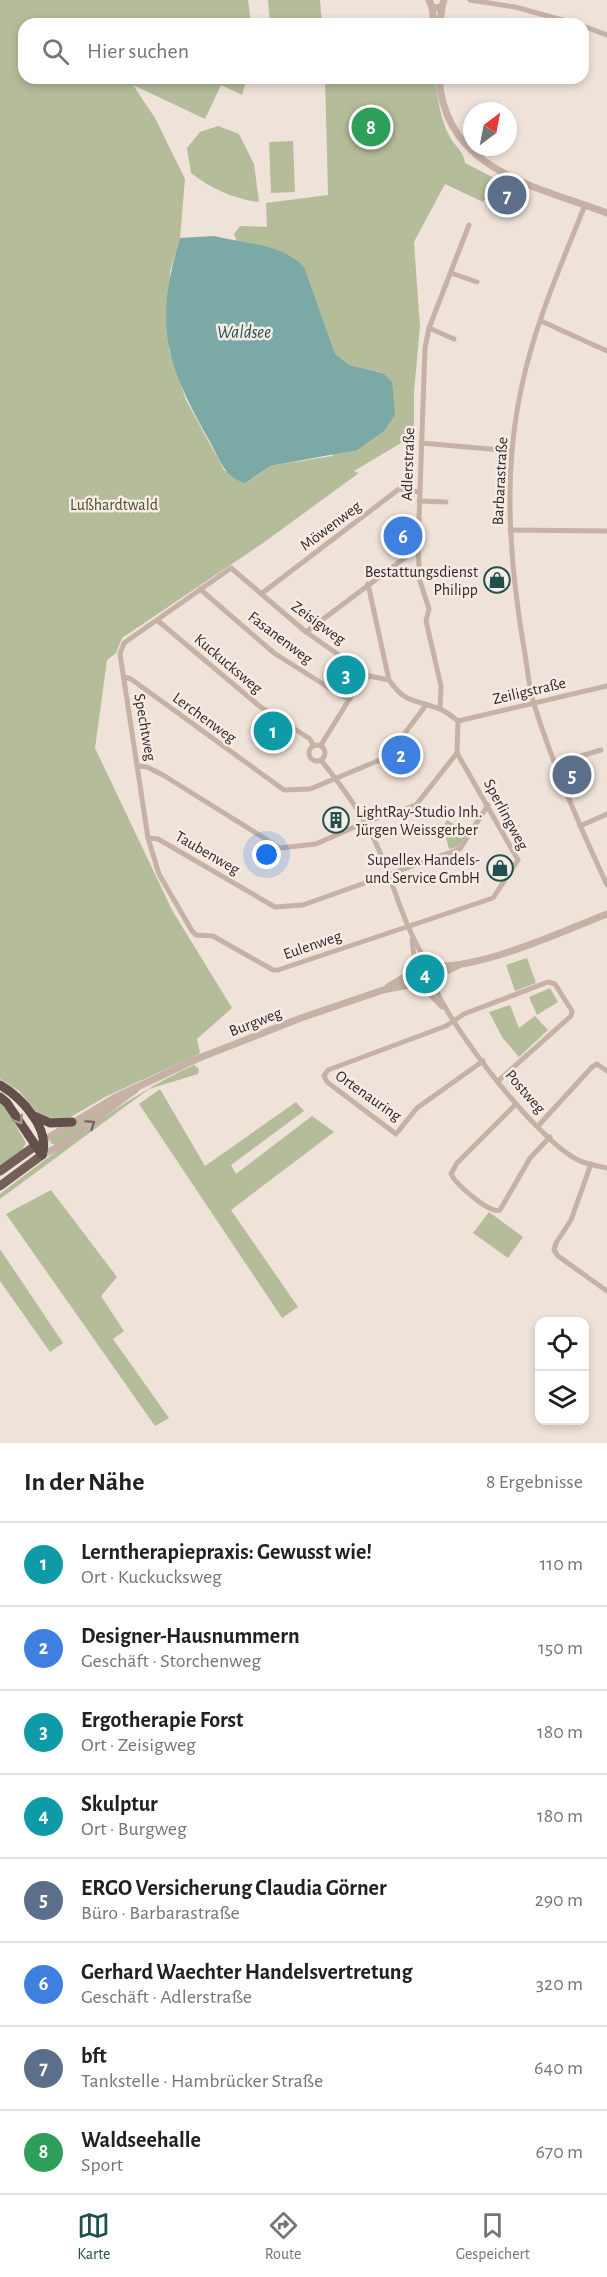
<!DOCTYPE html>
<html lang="de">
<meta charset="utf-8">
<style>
:root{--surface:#fff;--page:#f2f2f2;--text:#202124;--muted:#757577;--line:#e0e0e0;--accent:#1f504e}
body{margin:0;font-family:"Alegreya Sans",sans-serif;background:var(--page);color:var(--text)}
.controls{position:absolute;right:18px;bottom:18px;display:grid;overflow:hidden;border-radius:12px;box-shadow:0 3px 9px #0003}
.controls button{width:54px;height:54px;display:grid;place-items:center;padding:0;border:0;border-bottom:2px solid var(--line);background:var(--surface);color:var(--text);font:30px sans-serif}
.compass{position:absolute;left:463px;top:102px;width:54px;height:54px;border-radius:50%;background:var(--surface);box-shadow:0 3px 9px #0003;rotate:32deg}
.you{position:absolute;left:267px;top:855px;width:21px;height:21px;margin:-15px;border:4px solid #fff;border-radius:50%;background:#1a73e8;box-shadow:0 0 0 9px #1a73e833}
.badge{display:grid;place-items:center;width:39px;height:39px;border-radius:50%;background:var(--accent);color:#fff;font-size:20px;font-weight:700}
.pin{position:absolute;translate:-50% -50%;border:3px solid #fff;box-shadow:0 2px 6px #0006}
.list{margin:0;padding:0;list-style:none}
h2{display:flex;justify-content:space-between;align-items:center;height:78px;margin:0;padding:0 24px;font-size:26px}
h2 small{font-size:20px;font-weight:400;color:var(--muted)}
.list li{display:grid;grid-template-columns:39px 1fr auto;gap:18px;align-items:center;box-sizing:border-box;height:84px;padding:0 24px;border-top:2px solid var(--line)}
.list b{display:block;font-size:22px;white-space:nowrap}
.list p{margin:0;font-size:20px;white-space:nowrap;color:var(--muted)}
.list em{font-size:20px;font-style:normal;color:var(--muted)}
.icon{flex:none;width:33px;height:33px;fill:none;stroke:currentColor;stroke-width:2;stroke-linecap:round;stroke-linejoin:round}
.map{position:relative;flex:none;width:607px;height:1443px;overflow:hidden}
.search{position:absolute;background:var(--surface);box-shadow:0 3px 9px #0003;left:18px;right:18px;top:18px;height:66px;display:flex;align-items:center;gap:15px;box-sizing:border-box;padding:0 21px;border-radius:18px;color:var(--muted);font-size:22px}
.sheet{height:750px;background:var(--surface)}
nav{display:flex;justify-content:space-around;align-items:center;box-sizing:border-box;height:84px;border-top:2px solid var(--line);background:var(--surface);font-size:16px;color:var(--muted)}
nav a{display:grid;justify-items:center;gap:3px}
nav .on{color:var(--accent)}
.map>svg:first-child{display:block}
.green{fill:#b5bc9a}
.water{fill:#7aa9a6}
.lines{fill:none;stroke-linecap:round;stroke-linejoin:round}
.minor{stroke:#c6b1a6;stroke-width:5}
.tertiary{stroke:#c6b1a6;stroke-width:7}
.primary{stroke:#735e58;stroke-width:9}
.trunk{stroke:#63504b;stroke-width:9}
.oneway{stroke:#a69690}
.oneway2{stroke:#756660}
.labels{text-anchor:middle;stroke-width:5;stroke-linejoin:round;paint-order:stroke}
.street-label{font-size:16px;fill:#322926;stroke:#f7ece5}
.park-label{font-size:16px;fill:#464f2c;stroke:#f7ece5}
.poi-label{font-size:16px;fill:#322926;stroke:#f7ece5;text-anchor:end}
.water-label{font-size:18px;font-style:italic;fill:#1f504e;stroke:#f7ece5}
</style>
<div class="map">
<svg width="607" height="1443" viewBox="0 0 607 1443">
<rect width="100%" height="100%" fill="#efe2d9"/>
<g class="green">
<path d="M0,0H248L251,24H24V78H247L242,95L221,85L205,119L133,85L155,118L185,179L180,238L170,272L169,350L186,400L224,470L247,483L270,466L332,456L384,373L349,365L335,355L268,247L237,242L234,234L240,226L267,227L266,203L328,195L325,78H435C438,99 440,120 451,139C456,147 464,152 465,163L496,179L483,202L445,184L414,242L420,327L414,391V425L406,440L354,471L359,473L263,543L122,638L116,653L107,660L95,748L172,910L232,1008L197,1039L200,1053L193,1057L107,1096L67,1119L55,1121L40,1116L19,1091L0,1079Z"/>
<polygon points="268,0 320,0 322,24 270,24"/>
<path d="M218,126L239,134L254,164L259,202C236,200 210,188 191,173L187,148L200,132Z"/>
<polygon points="293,141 295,192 271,193 269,142"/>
<polygon points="447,820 468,833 458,847 449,849 443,826"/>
<polygon points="527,958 536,983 515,991 506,965"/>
<polygon points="550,988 558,1002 537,1015 529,997"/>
<polygon points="510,1005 519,1028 535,1016 548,1030 519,1057 502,1037 489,1012"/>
<path d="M194,1065L199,1069L198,1074L149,1089L0,1199V1194C61,1148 124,1097 194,1065Z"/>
<polygon points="160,1089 205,1166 296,1102 304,1111 231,1165 236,1174 312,1116 334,1132 231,1210 298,1307 282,1318 139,1104"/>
<polygon points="122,1097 56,1145 50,1143 52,1138"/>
<polygon points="0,1102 9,1113 26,1143 21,1152 0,1168"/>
<polygon points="51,1190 117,1277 101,1296 124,1331 113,1339 169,1418 155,1426 6,1214"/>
<polygon points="489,1212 523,1237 508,1258 473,1233"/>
<polygon points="0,1249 63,1343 50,1352 0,1281"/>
</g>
<path class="water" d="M214,236C244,244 281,243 304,267L335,354L349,365L383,373L392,382L395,415L384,431L357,450L270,466L246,483C224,478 219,458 209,440C165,362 154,325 180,238Z"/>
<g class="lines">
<g class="minor">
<polyline points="470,0 515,7 577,24"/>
<polyline points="583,26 607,35"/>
<path d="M585,205C562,263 535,323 522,385C503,470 509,556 523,642C527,662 528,685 534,704C553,766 580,827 607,885"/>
<polyline points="451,273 477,282"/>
<polyline points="541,321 607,351"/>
<polyline points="429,328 454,339"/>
<polyline points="421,443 512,451"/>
<polyline points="419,501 446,502"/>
<polyline points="510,530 607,531"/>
<path d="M231,568L306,632L369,676L389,680C405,703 413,699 437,708C445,710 451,716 458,721L457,753L518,860L493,898L278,970H273L213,936L196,935L192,931L159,874L148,838L120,654L124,643Z"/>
<polyline points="368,584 389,680"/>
<polyline points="200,589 274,653 342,696 350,699"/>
<polyline points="261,594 399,489 419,492"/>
<polyline points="157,620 258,705 310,739 313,745"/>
<polyline points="306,632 418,548"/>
<polyline points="124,677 131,679 284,790 310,789 387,757 426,705"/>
<polyline points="440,708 441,686 426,621 429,609 420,581 418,548 425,348 429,328 469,225"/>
<polyline points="458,721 607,686"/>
<circle cx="317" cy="753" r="8"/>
<polyline points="321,745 360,682 369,676"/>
<path d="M321,760C343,788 365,817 379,850C395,888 404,926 426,961"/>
<polyline points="557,763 601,750"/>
<polyline points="139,766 147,767 163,775 280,848 316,844 366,822 416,805 457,753"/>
<polyline points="580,826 607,814"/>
<polyline points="148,838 158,839 275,907 303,905 460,849 488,805"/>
<polyline points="412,940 415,965"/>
<path d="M434,985C450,1027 536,1138 576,1159C585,1164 597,1166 607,1168"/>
<polyline points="425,989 442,1007"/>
<polyline points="483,1061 417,1108 396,1134 327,1082 324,1076 328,1070 446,1026 464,1014 548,982 555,984 572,1011 571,1016 498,1081"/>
<path d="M515,1105L457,1163L451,1174C456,1184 489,1214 500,1210L530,1158L550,1137"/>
<polyline points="538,1126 592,1067 597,1064 607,1071"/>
<polyline points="591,1164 571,1220 556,1243 554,1250 558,1256 607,1291"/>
</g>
<g class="tertiary">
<polyline points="429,0 432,7 437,8 442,6 444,0"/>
<polyline points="432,7 434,24"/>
<polyline points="440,24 442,6"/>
<path d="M439,78C445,171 536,186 607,213"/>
<polyline points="438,975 459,965"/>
<path d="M388,987L411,973L415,965L422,961C429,961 433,966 439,966C488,966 561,932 607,914"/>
<polyline points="41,1142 114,1098 199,1058 301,1018 383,990 414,984 421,988 431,987 438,979 435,966"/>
<polyline points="42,1155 58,1147 135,1090"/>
</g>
<g class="primary">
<polyline points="0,1171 35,1146"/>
<polyline points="0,1186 42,1155"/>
</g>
<g class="trunk">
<path d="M0,1085C21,1097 51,1129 42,1155"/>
<polyline points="0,1097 7,1103 42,1155"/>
<polyline points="32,1115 50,1123 72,1122"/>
</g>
</g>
<defs><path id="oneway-chevron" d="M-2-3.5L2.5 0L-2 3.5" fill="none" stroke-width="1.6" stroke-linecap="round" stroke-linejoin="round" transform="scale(1.5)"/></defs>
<use class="oneway" href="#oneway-chevron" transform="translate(19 1120) rotate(57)"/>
<use class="oneway2" href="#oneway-chevron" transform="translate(91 1124) rotate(-35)"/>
<defs>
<g id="shop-ring" transform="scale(1.35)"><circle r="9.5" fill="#f7ece5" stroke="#1f504e" stroke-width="1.5"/><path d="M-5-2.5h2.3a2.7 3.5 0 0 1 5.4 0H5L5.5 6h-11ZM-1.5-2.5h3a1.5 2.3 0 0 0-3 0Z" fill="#1f504e"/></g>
<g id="building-ring" transform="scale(1.35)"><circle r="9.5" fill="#f7ece5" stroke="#1f504e" stroke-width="1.5"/><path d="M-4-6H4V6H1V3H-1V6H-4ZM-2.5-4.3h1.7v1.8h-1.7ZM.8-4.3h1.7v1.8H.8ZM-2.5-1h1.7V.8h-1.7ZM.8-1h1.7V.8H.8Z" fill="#1f504e"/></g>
</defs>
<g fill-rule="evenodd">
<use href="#shop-ring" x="497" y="580"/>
<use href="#building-ring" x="336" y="820"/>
<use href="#shop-ring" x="500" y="868"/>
</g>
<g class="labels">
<g class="street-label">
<text transform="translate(407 464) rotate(-88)" y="6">Adlerstraße</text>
<text transform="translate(499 481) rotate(-87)" y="6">Barbarastraße</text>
<text transform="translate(330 525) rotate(-37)" y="6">Möwenweg</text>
<text transform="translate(319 622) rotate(36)" y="6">Zeisigweg</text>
<text transform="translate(281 637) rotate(37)" y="6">Fasanenweg</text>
<text transform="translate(229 663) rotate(40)" y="6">Kuckucksweg</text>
<text transform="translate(529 690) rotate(-13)" y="6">Zeiligstraße</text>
<text transform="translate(205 717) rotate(36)" y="6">Lerchenweg</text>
<text transform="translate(146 727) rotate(80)" y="6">Spechtweg</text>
<text transform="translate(507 814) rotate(62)" y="6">Sperlingweg</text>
<text transform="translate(208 852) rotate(30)" y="6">Taubenweg</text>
<text transform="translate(312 944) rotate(-19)" y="6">Eulenweg</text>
<text transform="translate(255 1021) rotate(-21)" y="6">Burgweg</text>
<text transform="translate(526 1091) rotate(49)" y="6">Postweg</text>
<text transform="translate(369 1095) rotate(35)" y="6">Ortenauring</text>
</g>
<g class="park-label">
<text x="114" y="510">Lußhardtwald</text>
</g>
<g class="poi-label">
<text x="478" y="577">Bestattungsdienst<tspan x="478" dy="18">Philipp</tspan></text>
<text x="356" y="817" text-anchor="start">LightRay-Studio Inh.<tspan x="356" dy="18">Jürgen Weissgerber</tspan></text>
<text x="480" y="865">Supellex Handels-<tspan x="480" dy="18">und Service GmbH</tspan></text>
</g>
<g class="water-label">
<text x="244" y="338">Waldsee</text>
</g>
</g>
</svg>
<div class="controls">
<button><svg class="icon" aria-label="locate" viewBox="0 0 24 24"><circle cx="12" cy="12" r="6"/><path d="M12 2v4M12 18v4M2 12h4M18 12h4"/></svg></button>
<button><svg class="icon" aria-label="layers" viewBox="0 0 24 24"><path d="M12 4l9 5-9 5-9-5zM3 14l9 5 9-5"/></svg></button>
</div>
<svg class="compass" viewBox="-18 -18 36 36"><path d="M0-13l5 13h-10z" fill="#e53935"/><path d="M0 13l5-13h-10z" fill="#757577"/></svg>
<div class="you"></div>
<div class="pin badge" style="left:273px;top:731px;background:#0f9aa8">1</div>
<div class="pin badge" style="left:401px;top:755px;background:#3f7fe0">2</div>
<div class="pin badge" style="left:346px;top:675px;background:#0f9aa8">3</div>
<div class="pin badge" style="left:425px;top:974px;background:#0f9aa8">4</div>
<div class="pin badge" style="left:572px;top:775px;background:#5c6f8a">5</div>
<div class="pin badge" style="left:403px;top:536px;background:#3f7fe0">6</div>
<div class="pin badge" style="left:507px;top:195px;background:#5c6f8a">7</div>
<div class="pin badge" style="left:371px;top:127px;background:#2e9e5b">8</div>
<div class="search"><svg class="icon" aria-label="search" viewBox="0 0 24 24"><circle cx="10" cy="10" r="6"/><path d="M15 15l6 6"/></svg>Hier suchen</div>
</div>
<section class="sheet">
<h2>In der Nähe<small>8 Ergebnisse</small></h2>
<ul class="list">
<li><span class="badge" style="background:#0f9aa8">1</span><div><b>Lerntherapiepraxis: Gewusst wie!</b><p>Ort · Kuckucksweg</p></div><em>110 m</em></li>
<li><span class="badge" style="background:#3f7fe0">2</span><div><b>Designer-Hausnummern</b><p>Geschäft · Storchenweg</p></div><em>150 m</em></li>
<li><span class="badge" style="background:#0f9aa8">3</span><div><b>Ergotherapie Forst</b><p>Ort · Zeisigweg</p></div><em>180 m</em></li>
<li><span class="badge" style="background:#0f9aa8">4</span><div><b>Skulptur</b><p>Ort · Burgweg</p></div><em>180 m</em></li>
<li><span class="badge" style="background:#5c6f8a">5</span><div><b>ERGO Versicherung Claudia Görner</b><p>Büro · Barbarastraße</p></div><em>290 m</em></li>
<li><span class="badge" style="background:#3f7fe0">6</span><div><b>Gerhard Waechter Handelsvertretung</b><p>Geschäft · Adlerstraße</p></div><em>320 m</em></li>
<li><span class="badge" style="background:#5c6f8a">7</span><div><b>bft</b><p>Tankstelle · Hambrücker Straße</p></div><em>640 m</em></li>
<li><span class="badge" style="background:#2e9e5b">8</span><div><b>Waldseehalle</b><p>Sport</p></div><em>670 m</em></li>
</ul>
</section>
<nav>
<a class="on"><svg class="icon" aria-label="map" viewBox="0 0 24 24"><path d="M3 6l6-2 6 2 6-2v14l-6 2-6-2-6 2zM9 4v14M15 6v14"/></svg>Karte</a>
<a><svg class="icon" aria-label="directions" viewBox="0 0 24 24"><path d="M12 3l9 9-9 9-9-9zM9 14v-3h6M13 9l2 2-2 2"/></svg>Route</a>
<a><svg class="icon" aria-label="saved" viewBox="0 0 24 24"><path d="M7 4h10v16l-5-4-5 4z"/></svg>Gespeichert</a>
</nav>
